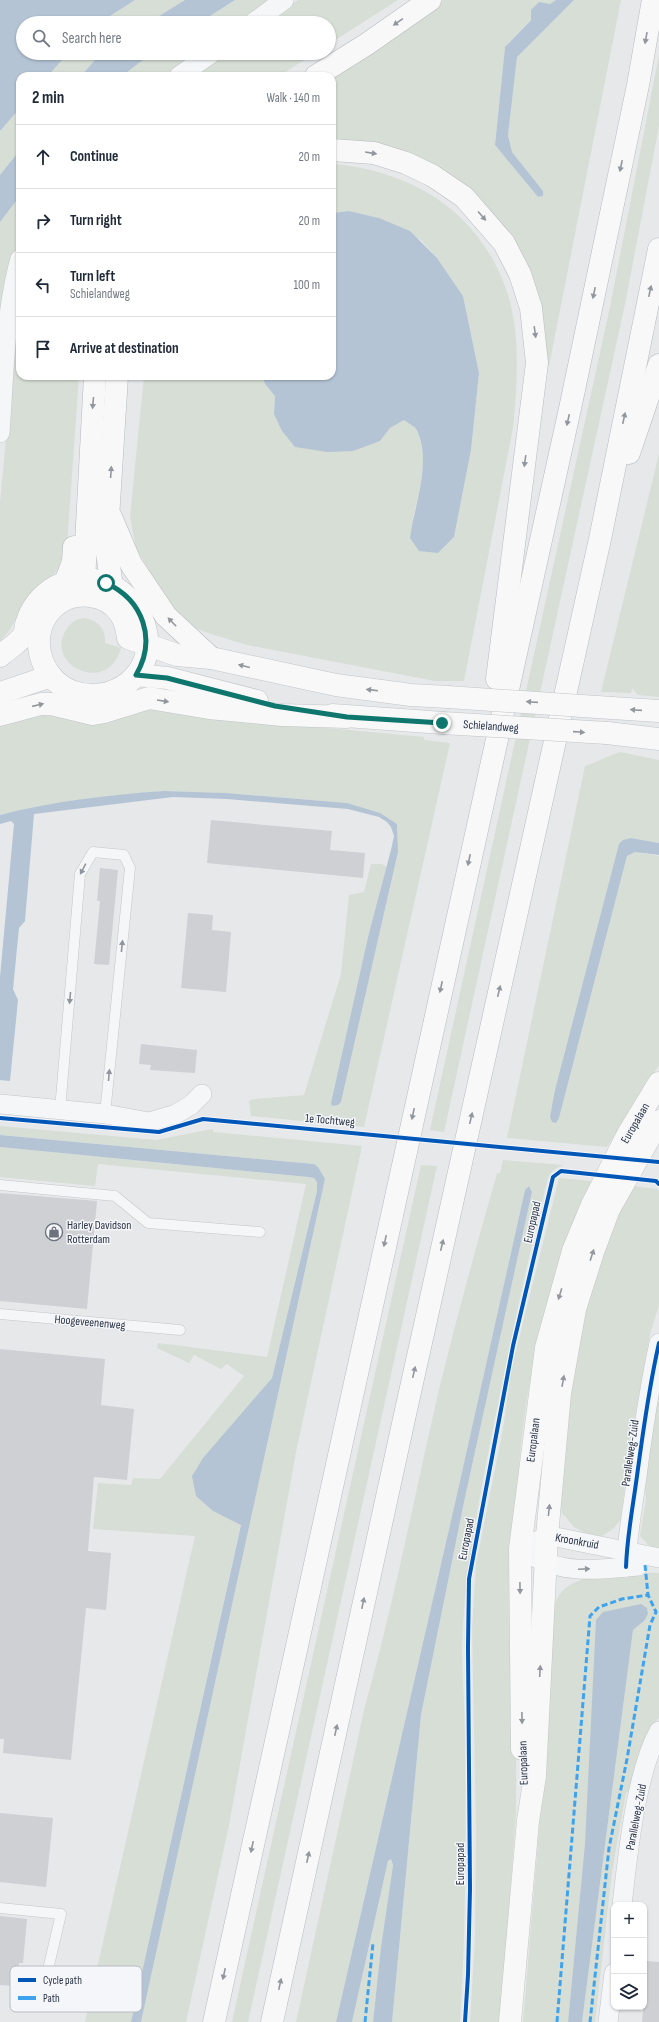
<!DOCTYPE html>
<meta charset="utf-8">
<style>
:root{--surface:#fff;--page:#f2f2f3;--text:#1f2937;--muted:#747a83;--line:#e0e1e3}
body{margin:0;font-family:"Sofia Sans Condensed",sans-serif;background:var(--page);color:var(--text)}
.controls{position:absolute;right:12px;bottom:12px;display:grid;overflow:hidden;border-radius:8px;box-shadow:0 1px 3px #0004}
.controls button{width:36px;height:36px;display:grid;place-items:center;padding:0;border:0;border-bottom:1px solid var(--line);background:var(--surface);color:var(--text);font:20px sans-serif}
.stop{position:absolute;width:12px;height:12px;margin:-9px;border:3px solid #0f766e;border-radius:50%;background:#fff}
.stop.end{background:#0f766e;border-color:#fff;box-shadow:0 1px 4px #0008}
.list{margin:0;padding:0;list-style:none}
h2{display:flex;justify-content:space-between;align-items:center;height:52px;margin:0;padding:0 16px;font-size:17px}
h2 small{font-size:13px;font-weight:400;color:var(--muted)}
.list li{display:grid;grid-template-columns:26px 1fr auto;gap:12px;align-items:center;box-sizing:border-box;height:64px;padding:0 16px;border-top:1px solid var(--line)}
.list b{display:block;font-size:15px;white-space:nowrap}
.list p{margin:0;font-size:13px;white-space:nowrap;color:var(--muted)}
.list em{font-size:13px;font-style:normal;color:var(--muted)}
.icon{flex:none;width:22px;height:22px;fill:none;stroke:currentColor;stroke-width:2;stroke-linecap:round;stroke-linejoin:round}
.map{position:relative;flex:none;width:659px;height:2022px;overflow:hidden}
.search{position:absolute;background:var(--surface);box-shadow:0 1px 3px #0004;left:16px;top:16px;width:320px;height:44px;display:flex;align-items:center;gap:10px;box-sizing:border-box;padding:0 14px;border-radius:22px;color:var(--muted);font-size:15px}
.panel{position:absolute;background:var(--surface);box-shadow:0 1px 3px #0004;left:16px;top:72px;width:320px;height:308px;border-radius:12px}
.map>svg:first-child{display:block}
.green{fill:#d6ded6}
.water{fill:#b4c4d5}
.building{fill:#ced0d3}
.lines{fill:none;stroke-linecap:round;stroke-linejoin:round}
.service-casing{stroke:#c4c6c8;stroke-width:11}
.minor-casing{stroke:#c4c6c8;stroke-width:20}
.secondary-casing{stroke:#c4c6c8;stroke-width:23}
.primary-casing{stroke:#c2c5c8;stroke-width:23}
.motorway-casing{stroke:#b8bbbf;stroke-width:23}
.service{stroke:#f5f6f7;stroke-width:10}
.minor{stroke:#f5f6f7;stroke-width:19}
.secondary{stroke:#f8f8f8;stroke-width:22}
.primary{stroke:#f8f8f8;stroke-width:22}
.motorway{stroke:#f8f8f8;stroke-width:22}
.primary-bridge-casing{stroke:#c2c5c8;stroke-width:23;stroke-linecap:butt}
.primary-bridge{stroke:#f8f8f8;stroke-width:22}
.quiet{stroke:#3ea3ec;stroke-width:3;stroke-dasharray:6 3;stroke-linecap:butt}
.cycleway-casing{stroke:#f4f6f9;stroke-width:6}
.cycleway{stroke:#0057b8;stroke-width:4}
.oneway{fill:#92969e}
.oneway2{fill:#90959e}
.route{stroke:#0f766e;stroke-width:5}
.labels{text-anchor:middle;stroke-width:3;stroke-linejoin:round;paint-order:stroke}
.street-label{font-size:12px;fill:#2b3445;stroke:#f4f6f9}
.poi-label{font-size:12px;fill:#2b3445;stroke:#f4f6f9;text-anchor:start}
.key{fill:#f4f6f9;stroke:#b8bcc3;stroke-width:1}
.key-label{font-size:11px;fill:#2b3445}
</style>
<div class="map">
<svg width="659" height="2022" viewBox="0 0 659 2022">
<rect width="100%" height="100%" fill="#e6e8ea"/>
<g class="green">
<polygon points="135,0 185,0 148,23 99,23"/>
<polygon points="235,0 272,0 240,23 199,23"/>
<polygon points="298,0 398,0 329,44 329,23 266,23"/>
<polygon points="444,0 556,0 550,4 531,10 531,19 505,47 495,145 538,197 542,196 543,191 512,152 508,134 517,56 574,0 621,0 549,366 545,365 544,337 469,192 332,141 332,76"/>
<polygon points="68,53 101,53 81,76 48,76"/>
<polygon points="152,53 198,53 165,76 122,76"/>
<polygon points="224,53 315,53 279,76 192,76"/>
<polygon points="659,55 659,126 625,304 444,1132 430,1130 610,307"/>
<polygon points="20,108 20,150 0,175 0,131"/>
<path d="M332,164C415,171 482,214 508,295C521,338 517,385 513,428L464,681H435L247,645L214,635L197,629L166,600L136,548L130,517L144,376H262L265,384L275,396L274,414L380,441L390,428L404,420C408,423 414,426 416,430C430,455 420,491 413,517L438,553L454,537L471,450L479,373L463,296L437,258L421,240L379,218L349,211L332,213Z"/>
<polygon points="20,196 20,238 7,276 0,343 0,222"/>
<path d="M20,294V376H79L67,546C61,552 63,562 58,569C52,579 38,584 30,594C17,609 16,627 0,641V502Z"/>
<polygon points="659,454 659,697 638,695 632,688 631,693 601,692"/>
<path d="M83,618C98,620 106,629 105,643L121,648C107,697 44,664 66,630C71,622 75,620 83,618Z"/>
<polygon points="165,707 252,721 424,737 424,740 450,743 364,1127 251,1116 249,1101 253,1099 304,1095 341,974 349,895 364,892 371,864 382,864 387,867 369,933 341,1102 398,852 397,824 347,803 226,793 164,791 85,799 25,809 0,815 0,722 28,714 65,717"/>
<polygon points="620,752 659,760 659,843 631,838 556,1123 559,1118 627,856 635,852 659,856 659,1065 607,1147 507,1138 585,766"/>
<polygon points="0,1126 156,1140 213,1129 213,1132 362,1146 296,1452 229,1825 186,2022 141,2022 325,1179 314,1164 0,1135"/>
<polygon points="0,1147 308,1177 314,1178 317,1182 317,1191 272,1378 195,1470 213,1511 241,1524 131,2022 85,2022 195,1536 93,1529 98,1483 131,1485 133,1478 160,1479 244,1376 227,1364 221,1369 194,1355 189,1363 157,1348 158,1343 267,1357 306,1184 98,1164 95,1186 0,1177"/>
<path d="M503,1160L564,1165C556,1168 552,1170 548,1178C527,1262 509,1347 492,1433C480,1496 467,1559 463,1624C460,1662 465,1701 465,1739C466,1834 466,1928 460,2022H392L421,1715L464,1502L532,1192L529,1186L525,1190L458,1490L336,2022H296L365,1706C394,1603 414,1498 438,1394C455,1324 474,1254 494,1184L497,1173H500Z"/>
<polygon points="421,1165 437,1166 248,2022 232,2022"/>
<path d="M559,1178L591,1181C571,1236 550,1291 537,1348C526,1393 520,1447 517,1493L516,1812L501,2022H470L475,1936L476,1829L472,1629L476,1564L503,1429L511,1371Z"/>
<polygon points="634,1186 657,1189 659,1191 659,1305 650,1334 629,1449 621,1519 614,1528 602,1536 587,1534 574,1527 562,1513 557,1490 570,1359 602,1244"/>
<polygon points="659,1382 659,1549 648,1545 640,1536 646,1499 644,1477"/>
<path d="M659,1573V1718L652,1725L631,1789L626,1793L612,1872L595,2022H582L633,1630L644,1621L603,1612L585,1843L568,2022H523L539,1831L549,1619C553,1608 557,1594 567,1587C589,1571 633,1572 659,1573Z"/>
<polygon points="391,1859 393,1865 381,1947 373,2022 352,2022 388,1861"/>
</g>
<g class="water">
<polygon points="0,0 135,0 99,23 23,23 23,53 68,53 48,76 20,76 20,108 0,131"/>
<polygon points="185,0 235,0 199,23 148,23"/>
<polygon points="556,0 574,0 517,57 508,135 512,152 543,191 543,196 538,197 495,145 505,47 531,20 531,10 539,2 550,4"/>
<polygon points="101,53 152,53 122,76 81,76"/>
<polygon points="20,150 20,196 0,222 0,175"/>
<path d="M349,211L379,218L410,231L437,258L463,296L479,373L471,450L454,537L438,553L419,551L410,538C414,506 433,460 416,429C414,426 408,423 404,420L390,428L380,441L353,451L327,452L295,447L282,431L274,414L275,396L265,384L262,376H332V213Z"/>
<path d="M164,791L226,793L347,803L380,813L397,824L398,852L341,1102L338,1105L332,1106L331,1103L369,933L391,850L394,836L391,827L387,822L379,817L348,809L227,799L173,797L34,814L25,921L19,928L13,989L18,1000L10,1081L0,1080V977L14,824L11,821L0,824V815C53,801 109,795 164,791Z"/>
<polygon points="631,838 659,843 659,855 635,852 627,856 559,1118 556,1123 552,1122 550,1117 555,1090 619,844 623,840"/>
<polygon points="0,1135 314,1164 318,1167 325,1179 141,2022 131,2022 241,1525 213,1511 196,1496 192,1476 203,1458 272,1378 317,1191 317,1182 314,1178 308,1177 0,1147"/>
<polygon points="529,1186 532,1192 464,1502 421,1715 392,2022 373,2022 381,1947 393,1865 391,1859 388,1861 352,2022 336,2022 458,1490 525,1190"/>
<polygon points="641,1604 647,1608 648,1614 644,1621 633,1630 582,2022 568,2022 585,1843 596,1620 603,1612"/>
</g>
<g class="building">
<polygon points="211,820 332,831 330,850 365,853 363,878 207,863"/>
<polygon points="100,868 118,870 109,965 94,964 100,901 97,901"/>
<polygon points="188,913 213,915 212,930 231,932 226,992 181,988"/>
<polygon points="141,1044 197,1050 195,1073 150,1070 151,1065 139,1064"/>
<polygon points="0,1193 97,1201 87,1309 0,1301"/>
<polygon points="0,1349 105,1359 101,1405 134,1409 127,1480 94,1477 88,1551 111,1553 106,1610 86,1608 71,1760 3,1753 4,1739 0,1739"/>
<polygon points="0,1813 53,1818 46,1887 0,1882"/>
<polygon points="0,1916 27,1919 23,1963 19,1963 17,1986 0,1985"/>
<polygon points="647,1961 659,1962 659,2022 642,2022"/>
</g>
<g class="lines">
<g class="service-casing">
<g id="service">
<polyline points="60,1110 80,874 93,852 124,855 130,868 105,1114"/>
<polyline points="0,1185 115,1196 148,1223 260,1232"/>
<polyline points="0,1314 180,1330"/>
<polyline points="0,1908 61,1914 43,1991"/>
</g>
</g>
<g class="minor-casing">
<g id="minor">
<polyline points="253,23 284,0"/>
<polyline points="179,76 212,53"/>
<path d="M0,433C4,379 5,311 20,259"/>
<polyline points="0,1104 105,1114 149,1122 176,1114 191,1105 202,1094"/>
<polyline points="520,1549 547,1536 551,1536 659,1558"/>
<path d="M534,1557C567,1575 601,1569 638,1566"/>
<path d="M626,1567C627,1536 633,1506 637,1476C643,1431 649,1387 659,1343"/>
<path d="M622,1905C628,1854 635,1776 659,1731"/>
<polyline points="608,2022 614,1973"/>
</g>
</g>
<g class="secondary-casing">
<g id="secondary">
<polyline points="522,1749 520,1549 546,1348 573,1251 592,1205 628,1134 659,1083"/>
<polyline points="510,2022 528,1821 535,1776 547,1536 560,1393 575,1309 593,1252 609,1209 659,1121"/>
</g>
</g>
<g class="primary-casing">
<g id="primary">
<path d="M0,656C7,649 19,644 24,634C26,630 25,625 27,622C31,608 41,595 55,587C120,552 179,642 128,683C111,696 90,698 71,691C39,678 27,633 53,608C72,589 107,592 121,615C126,623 127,630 128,638L177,655L211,658L336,685L411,695L448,697"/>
<polyline points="136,675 167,678 257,701"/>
<polyline points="0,693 51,676"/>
<polyline points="612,708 659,711"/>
<polyline points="0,715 41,704 51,704 93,714 104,712 149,698 209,708 282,715 347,717"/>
<polyline points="332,715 443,723"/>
<polyline points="607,733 659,739"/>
</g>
</g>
<g class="motorway-casing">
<g id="motorway">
<polyline points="316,76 367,44 430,0"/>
<polyline points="332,150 374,153 406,163 433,176 464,197 504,243 520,274 531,308 537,363 497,679"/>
<polyline points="629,453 659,365"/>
<polyline points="111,517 131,564 166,616 211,658"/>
<polyline points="84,581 95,376"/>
<polyline points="65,583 73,562 74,547"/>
<polyline points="112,586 107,553 107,534 117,376"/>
<polyline points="214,2022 571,404 638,85 653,0"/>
<polyline points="272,2022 406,1410 600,539 659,249"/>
</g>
</g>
<use href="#service" class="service"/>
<use href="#minor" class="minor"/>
<use href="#secondary" class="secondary"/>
<use href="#primary" class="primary"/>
<use href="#motorway" class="motorway"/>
<g class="primary-bridge-casing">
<g id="primary-bridge">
<polyline points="448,697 612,708"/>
<polyline points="443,723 607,733"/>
</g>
</g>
<use href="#primary-bridge" class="primary-bridge"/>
<g class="quiet">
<polyline points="645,1565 648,1595"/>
<polyline points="365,2022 373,1943"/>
<polyline points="557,2022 590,1616 599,1607 622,1599 648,1595 656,1612 650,1625 627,1759 609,1848 590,2022"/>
</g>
<g class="cycleway-casing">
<g id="cycleway">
<polyline points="0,1118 159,1132 203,1119 659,1162"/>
<path d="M626,1567C627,1536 633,1506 637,1476C643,1431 649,1387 659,1343"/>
<polyline points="465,2022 468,1975 470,1889 468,1647 469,1579 513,1346 553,1177 561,1171 656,1181 659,1184"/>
</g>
</g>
<use href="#cycleway" class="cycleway"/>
</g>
<defs><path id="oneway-solid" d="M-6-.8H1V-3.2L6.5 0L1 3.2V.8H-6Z"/></defs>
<g class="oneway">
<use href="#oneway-solid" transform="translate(398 22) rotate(145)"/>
<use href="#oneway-solid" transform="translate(646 38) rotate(100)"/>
<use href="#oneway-solid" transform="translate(371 153) rotate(9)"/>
<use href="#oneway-solid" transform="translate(621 166) rotate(102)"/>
<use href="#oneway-solid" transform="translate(482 216) rotate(49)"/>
<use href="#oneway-solid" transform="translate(650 291) rotate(-78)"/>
<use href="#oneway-solid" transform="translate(594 293) rotate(102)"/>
<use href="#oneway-solid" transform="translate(535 332) rotate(82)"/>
<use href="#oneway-solid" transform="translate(93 403) rotate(95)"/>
<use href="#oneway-solid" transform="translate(624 418) rotate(-78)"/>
<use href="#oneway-solid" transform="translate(568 420) rotate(103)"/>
<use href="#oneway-solid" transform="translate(525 461) rotate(98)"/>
<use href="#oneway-solid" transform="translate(111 472) rotate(-86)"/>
<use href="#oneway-solid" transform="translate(172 622) rotate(-134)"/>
<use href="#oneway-solid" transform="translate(244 666) rotate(-166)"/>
<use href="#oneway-solid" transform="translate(372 690) rotate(-173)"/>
<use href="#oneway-solid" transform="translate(163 701) rotate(9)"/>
<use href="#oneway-solid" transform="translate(532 702) rotate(-176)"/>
<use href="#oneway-solid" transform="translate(38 705) rotate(-13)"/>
<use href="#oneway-solid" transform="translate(636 710) rotate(-176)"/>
<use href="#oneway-solid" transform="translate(579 732) rotate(4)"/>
<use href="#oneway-solid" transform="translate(469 860) rotate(102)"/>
<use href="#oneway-solid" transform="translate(441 987) rotate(102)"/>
<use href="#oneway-solid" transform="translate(499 991) rotate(-77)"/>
<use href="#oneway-solid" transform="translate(413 1114) rotate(102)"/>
<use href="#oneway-solid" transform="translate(471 1118) rotate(-77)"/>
<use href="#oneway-solid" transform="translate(385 1241) rotate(102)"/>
<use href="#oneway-solid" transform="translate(442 1245) rotate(-77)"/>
<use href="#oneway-solid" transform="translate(592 1255) rotate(-72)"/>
<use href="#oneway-solid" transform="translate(560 1294) rotate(107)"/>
<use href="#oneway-solid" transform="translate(414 1372) rotate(-77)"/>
<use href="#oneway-solid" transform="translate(563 1381) rotate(-80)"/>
<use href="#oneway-solid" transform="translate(549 1510) rotate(-84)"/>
<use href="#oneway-solid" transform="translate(520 1588) rotate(89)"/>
<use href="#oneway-solid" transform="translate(363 1603) rotate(-78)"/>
<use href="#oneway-solid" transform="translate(540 1671) rotate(-87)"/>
<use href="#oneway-solid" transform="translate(522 1718) rotate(89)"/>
<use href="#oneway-solid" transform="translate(336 1730) rotate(-78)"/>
<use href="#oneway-solid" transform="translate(252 1847) rotate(102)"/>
<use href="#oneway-solid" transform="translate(308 1857) rotate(-78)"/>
<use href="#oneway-solid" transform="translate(224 1974) rotate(102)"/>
<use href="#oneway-solid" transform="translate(280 1984) rotate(-78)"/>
</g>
<g class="oneway2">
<use href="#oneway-solid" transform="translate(83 869) rotate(118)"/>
<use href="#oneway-solid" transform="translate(122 946) rotate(-84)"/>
<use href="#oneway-solid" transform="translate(70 998) rotate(95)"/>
<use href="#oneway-solid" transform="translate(109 1075) rotate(-85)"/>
<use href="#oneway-solid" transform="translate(584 1569) rotate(-3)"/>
</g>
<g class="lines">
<path class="route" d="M106,583C143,600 157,639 136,675L167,678L275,706L347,717L442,723"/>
</g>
<defs>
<g id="shop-ring" transform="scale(0.9)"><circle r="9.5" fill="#f4f6f9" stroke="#6c737f" stroke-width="1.5"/><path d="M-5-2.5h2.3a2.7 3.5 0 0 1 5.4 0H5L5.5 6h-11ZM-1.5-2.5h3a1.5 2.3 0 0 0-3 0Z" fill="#6c737f"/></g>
</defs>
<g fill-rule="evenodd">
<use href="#shop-ring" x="54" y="1232"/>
</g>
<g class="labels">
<g class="street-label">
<text transform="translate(491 726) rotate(4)" y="4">Schielandweg</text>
<text transform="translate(330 1120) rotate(5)" y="4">1e Tochtweg</text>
<text transform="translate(635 1123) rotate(-60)" y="4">Europalaan</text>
<text transform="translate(532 1222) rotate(-77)" y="4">Europapad</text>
<text transform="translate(90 1322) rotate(5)" y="4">Hoogeveenenweg</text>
<text transform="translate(533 1440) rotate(-83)" y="4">Europalaan</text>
<text transform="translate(630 1453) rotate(-82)" y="4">Parallelweg-Zuid</text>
<text transform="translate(466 1539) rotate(-79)" y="4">Europapad</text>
<text transform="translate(577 1541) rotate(10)" y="4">Kroonkruid</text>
<text transform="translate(523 1763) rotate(-92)" y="4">Europalaan</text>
<text transform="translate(636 1817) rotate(-79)" y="4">Parallelweg-Zuid</text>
<text transform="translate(460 1864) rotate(-90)" y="4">Europapad</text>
</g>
<g class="poi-label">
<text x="67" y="1229">Harley Davidson<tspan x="67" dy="14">Rotterdam</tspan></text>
</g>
</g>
<rect x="10" y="1966" width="132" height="46" rx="6" class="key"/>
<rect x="18" y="1978" width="18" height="4" fill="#0057b8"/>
<rect x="18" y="1996" width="18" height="4" fill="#3ea3ec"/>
<g class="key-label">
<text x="43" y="1984">Cycle path</text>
<text x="43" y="2002">Path</text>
</g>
</svg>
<div class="controls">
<button>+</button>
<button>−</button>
<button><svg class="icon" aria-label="layers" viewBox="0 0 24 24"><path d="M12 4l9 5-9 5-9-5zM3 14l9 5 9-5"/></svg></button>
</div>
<div class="stop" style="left:106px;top:583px"></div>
<div class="stop end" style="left:442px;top:723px"></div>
<div class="search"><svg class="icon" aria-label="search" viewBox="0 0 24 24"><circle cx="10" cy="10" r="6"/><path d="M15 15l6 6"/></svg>Search here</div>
<section class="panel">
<h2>2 min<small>Walk · 140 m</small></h2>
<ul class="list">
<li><svg class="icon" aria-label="ahead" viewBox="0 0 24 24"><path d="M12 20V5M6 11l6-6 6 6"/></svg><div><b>Continue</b></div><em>20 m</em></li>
<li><svg class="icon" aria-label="right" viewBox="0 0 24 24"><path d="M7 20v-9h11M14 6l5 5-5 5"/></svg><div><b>Turn right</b></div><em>20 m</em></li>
<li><svg class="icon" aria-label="left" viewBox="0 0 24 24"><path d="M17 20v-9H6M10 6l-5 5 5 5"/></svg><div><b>Turn left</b><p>Schielandweg</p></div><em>100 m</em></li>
<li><svg class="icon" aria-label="arrive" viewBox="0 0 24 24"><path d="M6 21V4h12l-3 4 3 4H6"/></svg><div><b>Arrive at destination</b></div></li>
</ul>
</section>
</div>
